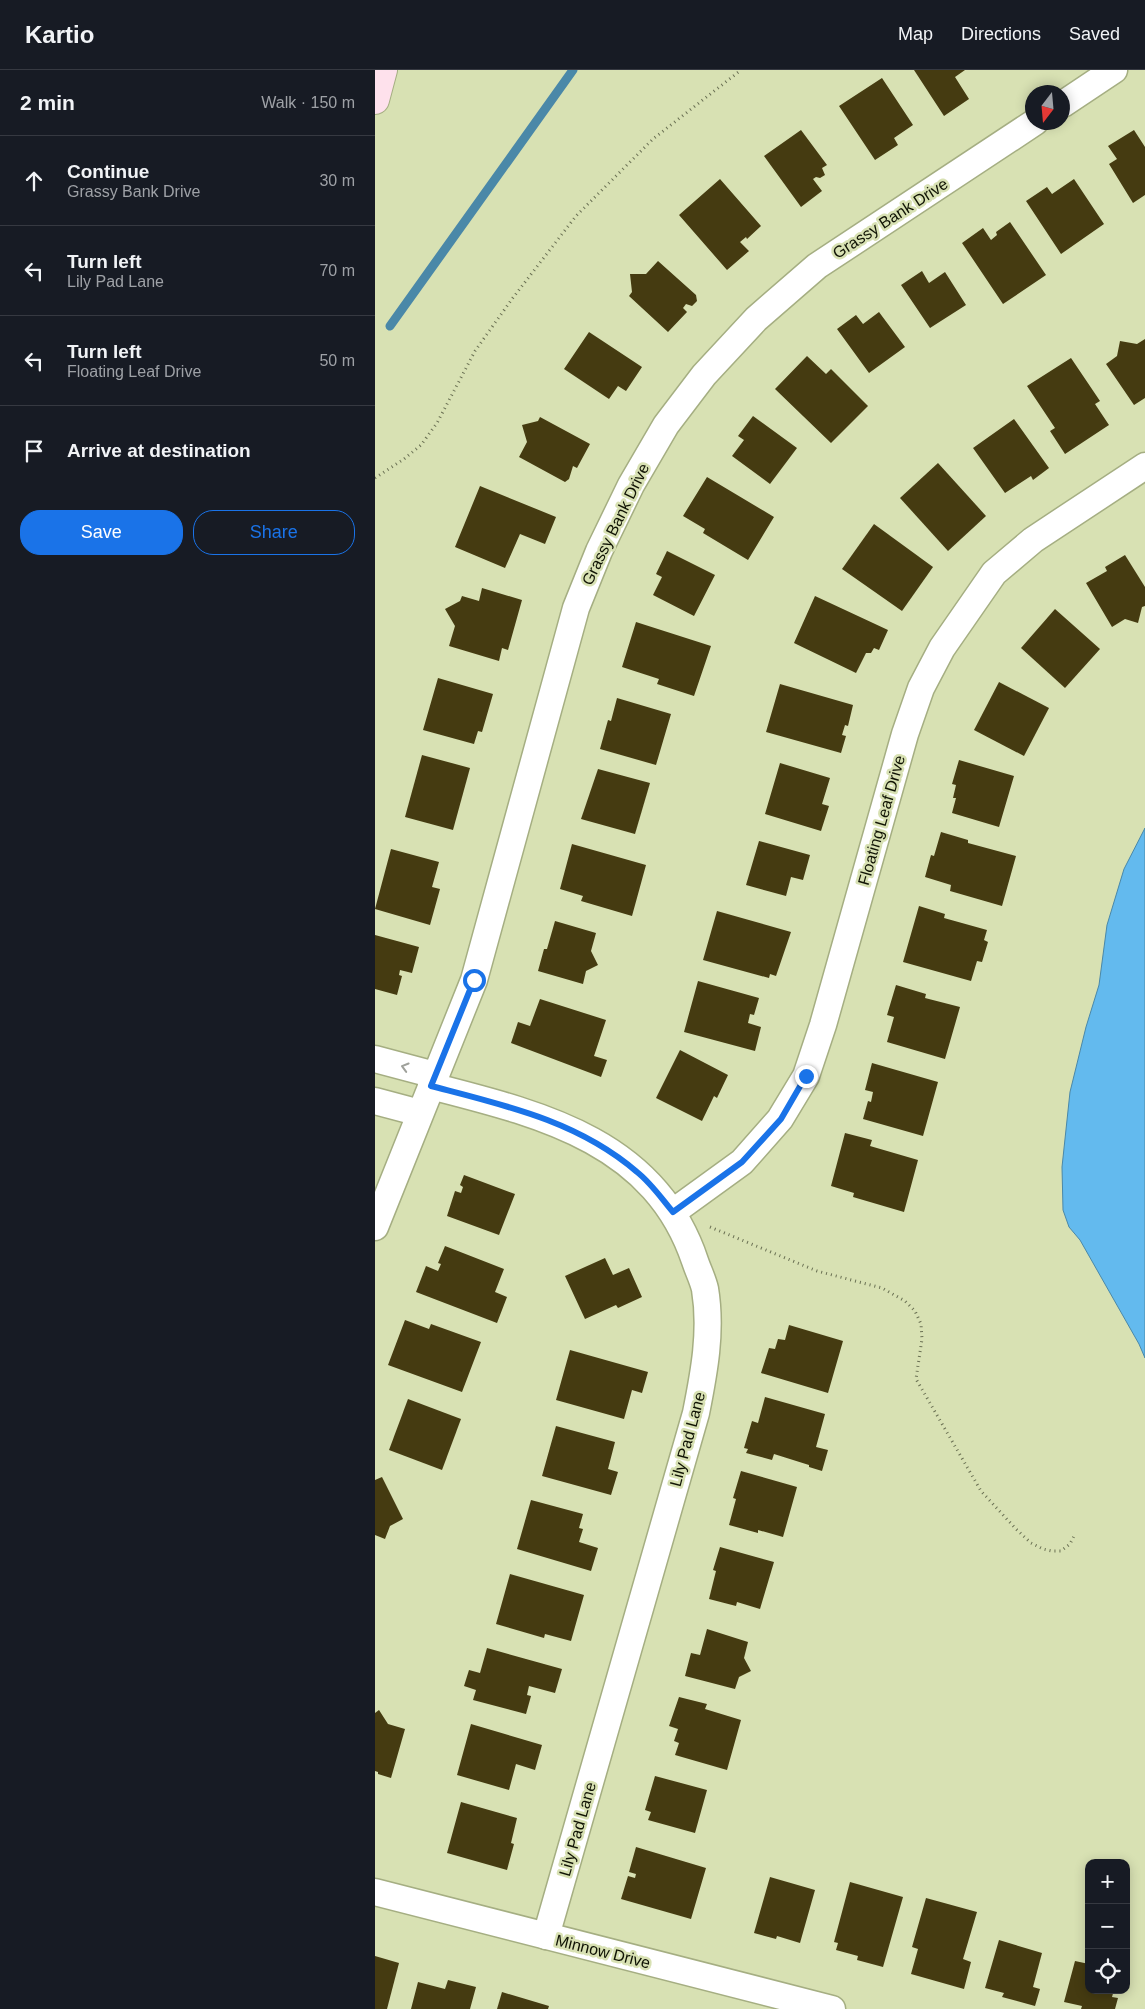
<!DOCTYPE html>
<meta charset="utf-8">
<style>
:root{--surface:#171b24;--page:#20242c;--text:#f1f3f6;--muted:#9ea1a6;--line:#363941;--accent:#1a73e8}
body{margin:0;font-family:Helvetica,sans-serif;background:var(--page);color:var(--text)}
.controls{position:absolute;right:15px;bottom:15px;display:grid;overflow:hidden;border-radius:10px;box-shadow:0 2px 12px #0003}
.controls button{width:45px;height:45px;display:grid;place-items:center;padding:0;border:0;border-bottom:1px solid var(--line);background:var(--surface);color:var(--text);font:25px sans-serif}
.compass{position:absolute;left:650px;top:15px;width:45px;height:45px;border-radius:50%;background:var(--surface);box-shadow:0 2px 12px #0003;rotate:196deg}
.stop{position:absolute;width:15px;height:15px;margin:-11px;border:4px solid #1a73e8;border-radius:50%;background:#fff}
.stop.end{background:#1a73e8;border-color:#fff;box-shadow:0 1px 5px #0008}
.list{margin:0;padding:0;list-style:none}
h2{display:flex;justify-content:space-between;align-items:center;height:65px;margin:0;padding:0 20px;font-size:21px}
h2 small{font-size:16px;font-weight:400;color:var(--muted)}
.list li{display:grid;grid-template-columns:32px 1fr auto;gap:15px;align-items:center;box-sizing:border-box;height:90px;padding:0 20px;border-top:1px solid var(--line)}
.list b{display:block;font-size:19px;white-space:nowrap}
.list p{margin:0;font-size:16px;white-space:nowrap;color:var(--muted)}
.list em{font-size:16px;font-style:normal;color:var(--muted)}
.actions{display:flex;gap:10px;padding:15px 20px}
.actions a{flex:1;padding:11px 0;border:1px solid var(--accent);border-radius:20px;text-align:center;font-size:18px;color:var(--accent)}
.actions .main{background:var(--accent);color:#fff}
.icon{flex:none;width:28px;height:28px;fill:none;stroke:currentColor;stroke-width:2;stroke-linecap:round;stroke-linejoin:round}
.map{position:relative;flex:none;width:770px;height:1939px;overflow:hidden}
header{display:flex;align-items:center;gap:30px;box-sizing:border-box;height:70px;padding:0 25px;background:var(--surface);border-bottom:1px solid var(--line)}
header strong{font-size:24px}
nav{display:flex;gap:28px;margin-inline-start:auto;font-size:18px}
main{display:flex}
aside{flex:1;background:var(--surface)}
.map>svg:first-child{display:block}
.water{fill:#63baee;stroke:#4a88a8}
.lines{fill:none;stroke-linecap:round;stroke-linejoin:round}
.stream{stroke:#4a88a8;stroke-width:9}
.building{fill:#453b11}
.street-casing{stroke:#a5ae82;stroke-width:29}
.secondary-casing{stroke:#a5ae82;stroke-width:30}
.path{stroke:#6a7053;stroke-width:3;stroke-dasharray:1 4;stroke-linecap:butt}
.street{stroke:#fff;stroke-width:26}
.secondary{stroke:#fee1ec;stroke-width:28}
.oneway{stroke:#9fa19b}
.route{stroke:#1a73e8;stroke-width:6}
.labels{text-anchor:middle;stroke-width:5;stroke-linejoin:round;paint-order:stroke}
.street-label{font-size:16px;fill:#101304;stroke:#d8e1b3}
</style>
<header>
<strong>Kartio</strong>
<nav><a>Map</a><a>Directions</a><a>Saved</a></nav>
</header>
<main>
<aside>
<h2>2 min<small>Walk · 150 m</small></h2>
<ul class="list">
<li><svg class="icon" aria-label="ahead" viewBox="0 0 24 24"><path d="M12 20V5M6 11l6-6 6 6"/></svg><div><b>Continue</b><p>Grassy Bank Drive</p></div><em>30 m</em></li>
<li><svg class="icon" aria-label="left" viewBox="0 0 24 24"><path d="M17 20v-9H6M10 6l-5 5 5 5"/></svg><div><b>Turn left</b><p>Lily Pad Lane</p></div><em>70 m</em></li>
<li><svg class="icon" aria-label="left" viewBox="0 0 24 24"><path d="M17 20v-9H6M10 6l-5 5 5 5"/></svg><div><b>Turn left</b><p>Floating Leaf Drive</p></div><em>50 m</em></li>
<li><svg class="icon" aria-label="arrive" viewBox="0 0 24 24"><path d="M6 21V4h12l-3 4 3 4H6"/></svg><div><b>Arrive at destination</b></div></li>
</ul>
<div class="actions"><a class="main">Save</a><a>Share</a></div>
</aside>
<div class="map">
<svg width="770" height="1939" viewBox="0 0 770 1939">
<rect width="100%" height="100%" fill="#d8e1b3"/>
<polygon class="water" points="770,758 770,1288 764,1274 705,1170 694,1157 688,1140 687,1097 695,1022 711,957 724,915 732,855 749,799"/>
<g class="lines">
<polyline class="stream" points="15,256 198,0"/>
</g>
<g class="building">
<polygon points="539,0 590,0 580,7 594,29 569,46"/>
<polygon points="507,8 538,55 519,68 523,75 500,90 464,36"/>
<polygon points="426,60 452,95 447,98 450,105 445,108 441,107 438,109 447,121 426,137 389,86"/>
<polygon points="759,60 770,77 770,125 758,133 734,94 742,89 733,76"/>
<polygon points="345,109 386,156 372,169 371,167 365,172 374,181 352,200 304,145"/>
<polygon points="699,109 729,154 686,184 651,131 672,117 677,124"/>
<polygon points="635,152 671,205 628,234 587,173 608,158 616,170 622,165 621,162"/>
<polygon points="283,191 321,225 322,231 317,236 311,234 308,238 312,242 293,262 254,226 257,222 255,204 271,204"/>
<polygon points="547,201 554,213 570,202 591,235 555,258 526,215"/>
<polygon points="504,242 530,277 494,303 462,259 481,245 488,254"/>
<polygon points="214,262 267,297 251,321 243,316 234,329 189,299"/>
<polygon points="770,269 770,328 759,335 731,294 742,286 745,271 762,274"/>
<polygon points="432,286 451,304 456,299 493,336 456,373 400,319"/>
<polygon points="696,288 725,331 720,334 734,355 690,384 675,361 680,358 652,316"/>
<polygon points="378,346 422,378 395,414 357,386 369,370 363,366"/>
<polygon points="165,347 215,374 202,398 198,396 194,409 190,412 144,387 152,372 147,355 163,351"/>
<polygon points="639,349 674,398 658,410 656,406 630,423 598,378"/>
<polygon points="563,393 611,446 573,481 525,428"/>
<polygon points="332,407 399,447 373,490 328,463 330,459 308,446"/>
<polygon points="105,416 181,447 170,474 145,464 130,498 80,477"/>
<polygon points="499,454 558,497 527,541 467,499"/>
<polygon points="292,481 340,505 319,546 278,525 287,507 281,504"/>
<polygon points="750,485 770,517 770,536 767,537 763,553 750,549 737,557 711,513 732,501 730,497"/>
<polygon points="107,518 147,530 133,580 127,578 124,591 74,576 80,556 70,539 85,531 87,526 104,531"/>
<polygon points="440,526 513,560 504,580 499,578 496,583 491,583 481,603 419,573"/>
<polygon points="680,539 725,579 690,618 646,578"/>
<polygon points="261,552 336,576 319,626 282,614 284,609 247,597"/>
<polygon points="63,608 118,624 107,662 103,661 99,674 48,660"/>
<polygon points="624,612 674,638 649,686 599,660"/>
<polygon points="405,614 478,635 473,656 470,655 467,665 471,666 466,683 391,662"/>
<polygon points="242,628 296,644 281,695 225,679 233,650 236,651"/>
<polygon points="47,685 95,698 78,760 30,747"/>
<polygon points="584,690 639,706 624,757 577,743 581,728 578,728 581,715 577,714"/>
<polygon points="405,693 455,708 447,734 454,736 446,761 390,744"/>
<polygon points="223,699 275,713 260,764 206,749"/>
<polygon points="566,762 593,770 593,773 641,786 627,836 575,821 576,815 550,807 556,785 559,786"/>
<polygon points="384,771 435,785 428,810 416,807 411,826 371,815"/>
<polygon points="197,774 271,795 257,846 206,831 208,826 185,819"/>
<polygon points="16,779 64,792 57,817 65,819 55,855 0,839"/>
<polygon points="544,836 570,844 569,848 612,860 609,870 613,872 607,892 602,891 596,911 528,892"/>
<polygon points="342,841 416,862 401,906 395,904 394,908 328,890"/>
<polygon points="180,851 221,863 216,881 223,895 211,901 208,914 163,901 169,879 172,879"/>
<polygon points="0,865 44,877 37,903 25,900 24,905 27,906 22,925 0,919"/>
<polygon points="323,911 384,928 379,945 375,944 373,953 386,957 380,981 309,962"/>
<polygon points="521,915 551,924 550,928 585,937 570,989 512,972 519,947 512,945"/>
<polygon points="165,929 231,950 219,986 232,990 226,1007 136,973 143,952 155,956"/>
<polygon points="305,980 353,1005 342,1028 339,1026 327,1051 281,1028"/>
<polygon points="497,993 563,1012 548,1066 488,1049 493,1031 496,1032 498,1022 490,1020"/>
<polygon points="470,1063 497,1070 495,1076 543,1090 529,1142 478,1127 479,1123 456,1116"/>
<polygon points="89,1105 140,1124 124,1165 72,1146 80,1121 86,1123 88,1117 85,1115"/>
<polygon points="70,1176 129,1199 120,1222 132,1227 122,1253 41,1222 51,1196 63,1201 66,1194 63,1193"/>
<polygon points="230,1188 238,1205 254,1198 267,1227 243,1238 241,1235 210,1249 190,1206"/>
<polygon points="30,1250 54,1259 56,1254 106,1272 87,1322 13,1295"/>
<polygon points="414,1255 468,1271 453,1323 386,1303 394,1278 400,1279 403,1269 410,1270"/>
<polygon points="195,1280 273,1302 267,1323 257,1320 249,1349 181,1330"/>
<polygon points="390,1327 450,1344 441,1377 453,1380 447,1401 434,1397 434,1395 399,1384 397,1390 371,1383 373,1379 369,1378 377,1351 383,1353"/>
<polygon points="33,1329 86,1349 67,1400 14,1380"/>
<polygon points="181,1356 240,1372 233,1399 243,1402 236,1425 167,1406"/>
<polygon points="366,1401 422,1417 408,1467 383,1460 383,1463 354,1455 361,1429 358,1428"/>
<polygon points="7,1407 28,1449 15,1456 10,1469 0,1465 0,1410"/>
<polygon points="156,1430 208,1444 204,1458 208,1459 204,1472 223,1478 216,1501 142,1479"/>
<polygon points="345,1477 399,1492 385,1539 362,1532 361,1536 334,1529 341,1501 338,1500"/>
<polygon points="135,1504 209,1525 196,1571 170,1564 169,1568 121,1554"/>
<polygon points="332,1559 373,1572 369,1588 376,1601 364,1607 360,1619 310,1606 316,1583 325,1585"/>
<polygon points="112,1578 187,1599 180,1623 154,1616 152,1625 156,1626 151,1644 98,1630 101,1620 89,1616 94,1600 105,1603"/>
<polygon points="304,1627 332,1634 330,1639 366,1650 352,1700 300,1685 304,1673 299,1671 303,1659 294,1656"/>
<polygon points="4,1640 13,1654 30,1659 16,1708 3,1704 3,1702 0,1701 0,1643"/>
<polygon points="96,1654 167,1675 160,1700 141,1694 134,1720 82,1705"/>
<polygon points="280,1706 332,1720 320,1763 273,1750 276,1742 270,1740"/>
<polygon points="86,1732 142,1748 136,1773 139,1774 132,1800 72,1783"/>
<polygon points="261,1777 331,1798 316,1849 246,1829 253,1806 260,1808 261,1804 254,1802"/>
<polygon points="395,1807 440,1820 425,1873 402,1866 401,1869 379,1863"/>
<polygon points="475,1812 528,1827 508,1897 482,1890 483,1886 461,1880 463,1873 459,1872"/>
<polygon points="551,1828 602,1842 588,1889 596,1892 589,1919 536,1904 543,1879 537,1877"/>
<polygon points="624,1870 667,1883 658,1917 665,1919 660,1936 627,1927 629,1923 610,1918"/>
<polygon points="0,1886 24,1893 12,1939 0,1939"/>
<polygon points="700,1891 714,1894 714,1920 739,1920 737,1927 743,1928 740,1939 706,1939 707,1936 689,1932"/>
<polygon points="73,1910 101,1917 95,1939 36,1939 43,1912 70,1919"/>
<polygon points="127,1922 174,1936 173,1939 122,1939"/>
</g>
<g class="lines">
<g class="street-casing">
<g id="street">
<polyline points="688,34 739,0"/>
<polyline points="0,989 60,1005"/>
<path d="M56,1016C165,1044 280,1071 320,1191C323,1200 328,1210 330,1219C337,1261 329,1303 321,1343L171,1866"/>
<polyline points="0,1031 45,1043"/>
<polyline points="298,1142 367,1092 405,1049 431,1006 448,955 530,664 546,618 567,578 619,503 658,470 770,396"/>
<polyline points="0,1157 99,910 201,538 224,481 256,415 291,355 329,305 381,249 442,196 660,52"/>
<polyline points="0,1822 457,1939"/>
</g>
</g>
<g class="secondary-casing">
<polyline id="secondary" points="0,30 8,0"/>
</g>
<g class="path">
<polyline points="0,408 29,389 46,375 62,353 100,281 137,229 201,146 278,69 366,0"/>
<polyline points="335,1157 442,1201 507,1218 530,1231 540,1241 546,1254 547,1269 541,1309 606,1421 641,1459 656,1473 668,1479 677,1481 686,1481 695,1474 700,1464"/>
</g>
<use href="#street" class="street"/>
<use href="#secondary" class="secondary"/>
</g>
<defs><path id="oneway-chevron" d="M-2-3.5L2.5 0L-2 3.5" fill="none" stroke-width="1.6" stroke-linecap="round" stroke-linejoin="round" transform="scale(1.25)"/></defs>
<use class="oneway" href="#oneway-chevron" transform="translate(30 997) rotate(-164)"/>
<g class="lines">
<path class="route" d="M99,910L56,1016C129,1035 203,1051 262,1102C276,1113 287,1129 298,1142L367,1092L406,1049L431,1006"/>
</g>
<g class="labels">
<g class="street-label">
<text transform="translate(515 148) rotate(-33)" y="6">Grassy Bank Drive</text>
<text transform="translate(240 454) rotate(-64)" y="6">Grassy Bank Drive</text>
<text transform="translate(506 750) rotate(-74)" y="6">Floating Leaf Drive</text>
<text transform="translate(312 1369) rotate(-75)" y="6">Lily Pad Lane</text>
<text transform="translate(202 1759) rotate(-74)" y="6">Lily Pad Lane</text>
<text transform="translate(228 1881) rotate(14)" y="6">Minnow Drive</text>
</g>
</g>
</svg>
<div class="controls">
<button>+</button>
<button>−</button>
<button><svg class="icon" aria-label="locate" viewBox="0 0 24 24"><circle cx="12" cy="12" r="6"/><path d="M12 2v4M12 18v4M2 12h4M18 12h4"/></svg></button>
</div>
<svg class="compass" viewBox="-18 -18 36 36"><path d="M0-13l5 13h-10z" fill="#e53935"/><path d="M0 13l5-13h-10z" fill="#9ea1a6"/></svg>
<div class="stop" style="left:99px;top:910px"></div>
<div class="stop end" style="left:431px;top:1006px"></div>
</div>
</main>
